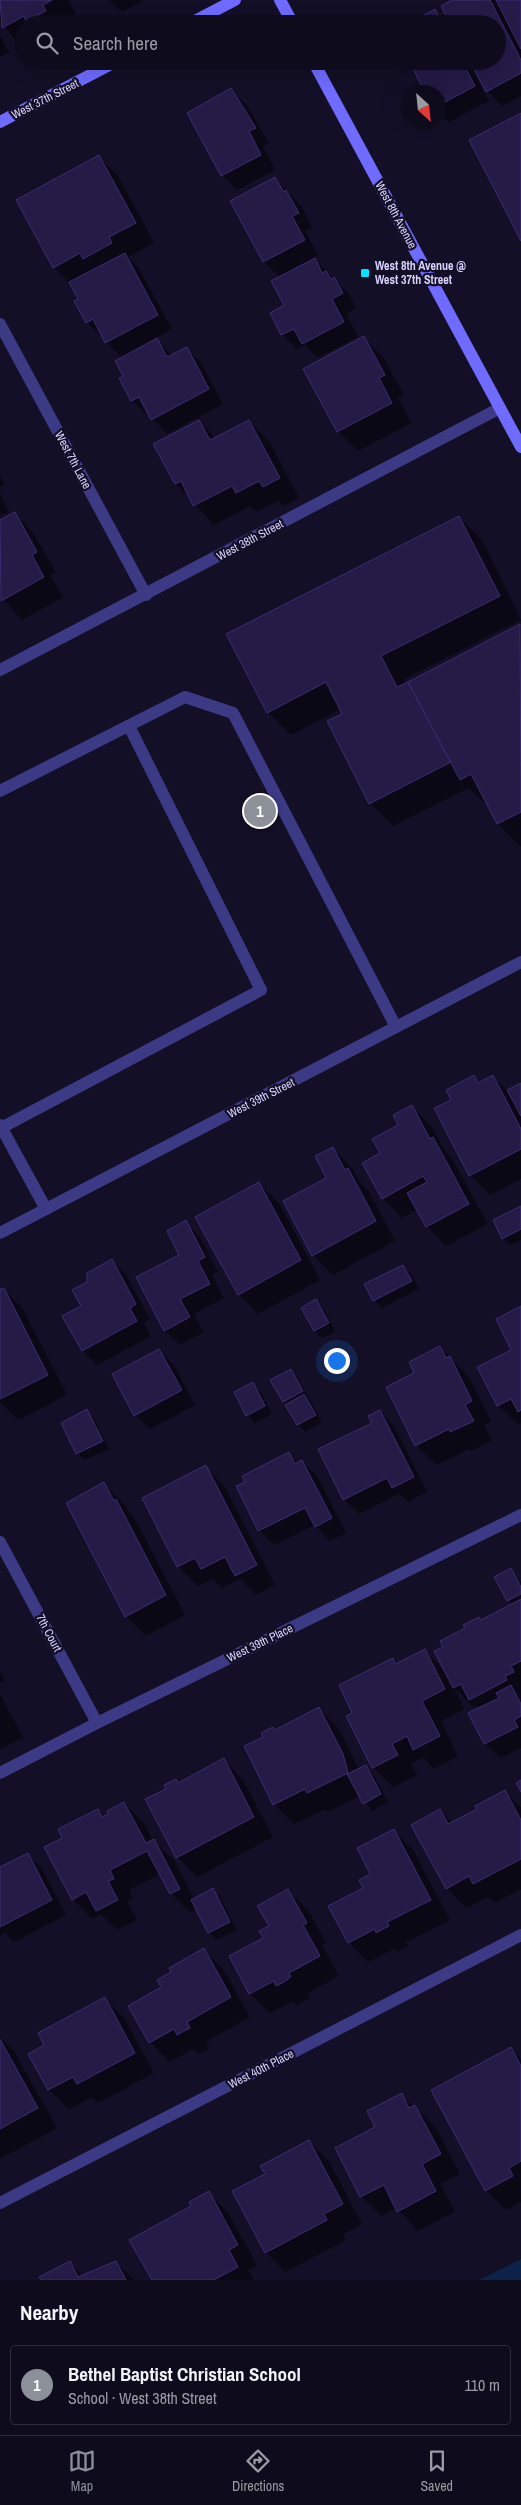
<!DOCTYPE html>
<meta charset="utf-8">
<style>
:root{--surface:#0e0b1c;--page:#171425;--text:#f1f3f6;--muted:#9b9ba3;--line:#2e2b3b;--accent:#8c9099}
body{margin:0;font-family:"Archivo Narrow",sans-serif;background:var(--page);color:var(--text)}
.compass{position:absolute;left:401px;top:85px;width:45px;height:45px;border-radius:50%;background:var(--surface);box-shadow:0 5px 20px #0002;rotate:153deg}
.you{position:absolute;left:336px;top:1360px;width:18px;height:18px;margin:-12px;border:4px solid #fff;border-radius:50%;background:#1a73e8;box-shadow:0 0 0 8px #1a73e833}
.badge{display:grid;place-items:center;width:32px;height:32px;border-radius:50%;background:var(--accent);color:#fff;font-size:16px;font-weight:700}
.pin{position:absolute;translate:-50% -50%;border:2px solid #fff;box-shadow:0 1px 5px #0006}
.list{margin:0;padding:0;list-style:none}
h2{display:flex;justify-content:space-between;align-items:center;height:65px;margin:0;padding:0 20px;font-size:21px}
h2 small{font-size:16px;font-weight:400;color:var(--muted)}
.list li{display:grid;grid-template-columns:32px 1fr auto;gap:15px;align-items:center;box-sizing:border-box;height:80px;margin:0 10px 10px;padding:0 10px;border:1px solid var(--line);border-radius:5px}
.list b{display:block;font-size:19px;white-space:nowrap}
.list p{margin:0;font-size:16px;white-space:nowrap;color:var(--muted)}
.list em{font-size:16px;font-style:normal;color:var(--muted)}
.icon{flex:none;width:28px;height:28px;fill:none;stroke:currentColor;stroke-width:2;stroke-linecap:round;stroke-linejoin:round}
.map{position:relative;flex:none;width:521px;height:2280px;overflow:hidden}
.search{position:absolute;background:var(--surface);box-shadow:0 5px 20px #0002;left:15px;right:15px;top:15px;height:55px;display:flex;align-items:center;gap:12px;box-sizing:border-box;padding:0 18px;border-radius:28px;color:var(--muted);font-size:19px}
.sheet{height:155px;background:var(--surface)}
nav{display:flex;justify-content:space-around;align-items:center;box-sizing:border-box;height:70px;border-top:1px solid var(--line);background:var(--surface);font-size:14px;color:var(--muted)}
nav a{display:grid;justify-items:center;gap:2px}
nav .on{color:var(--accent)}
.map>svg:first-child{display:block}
.water{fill:#0c2248}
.shadow{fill:#0007}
.building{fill:#241b47;stroke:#3b2d73}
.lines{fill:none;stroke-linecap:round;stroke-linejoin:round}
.lane{stroke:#3d3a85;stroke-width:12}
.street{stroke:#3d3a85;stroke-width:12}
.secondary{stroke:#6f6bff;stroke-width:12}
.poi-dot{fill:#00e5ff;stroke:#130f26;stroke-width:2}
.labels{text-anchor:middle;stroke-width:4.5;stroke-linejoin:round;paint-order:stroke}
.street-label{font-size:12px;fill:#d9d4ff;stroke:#130f26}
.poi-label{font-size:12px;font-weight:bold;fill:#d9d4ff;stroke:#130f26;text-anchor:start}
</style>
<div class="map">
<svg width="521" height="2280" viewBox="0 0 521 2280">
<rect width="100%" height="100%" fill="#130f26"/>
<polygon class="water" points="521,2259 521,2280 479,2280"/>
<g class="shadow">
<polygon points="0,0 68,0 77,17 64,24 24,24 22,47 0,22"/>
<polygon points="109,0 144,0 122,12"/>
<polygon points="454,0 496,0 499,3 498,0 521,0 521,96 502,106 487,91 471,61 497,61 497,24"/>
<polygon points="434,11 447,24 410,24"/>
<polygon points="0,36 9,52 0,57"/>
<polygon points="411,61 468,61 489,101 449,122 438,111 438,92 427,92"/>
<polygon points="231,90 246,104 269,143 263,146 275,170 237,190 222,175 189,113"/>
<polygon points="99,157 118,176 154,243 128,257 139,269 172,329 155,338 172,356 186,348 201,363 223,404 167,434 149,414 147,415 132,400 122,358 87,322 71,284 54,267"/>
<polygon points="275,178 301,206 312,227 305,231 318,255 313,258 349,294 356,308 346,314 358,337 317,358 305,345 297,349 282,334 286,306 280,277 264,262 232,201"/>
<polygon points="363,337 383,357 404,395 398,398 411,423 358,451 338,431"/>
<polygon points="249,421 269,441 299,498 283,506 278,501 256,512 250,506 214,525 176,484 199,422 216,438"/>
<polygon points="0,476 4,484 0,487"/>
<polygon points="0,493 9,512 0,516"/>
<polygon points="15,514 34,534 56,572 50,575 63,597 22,620 0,596 0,522"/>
<polygon points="459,517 482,540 521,620 404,679 406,684 519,625 521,627 521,847 498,824 486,802 484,803 469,788 393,826 370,803 341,709 291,735 268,712"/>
<polygon points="473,1076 480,1083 493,1077 508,1092 521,1085 521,1179 490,1195 470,1175 452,1100"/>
<polygon points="412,1107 431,1126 445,1151 452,1159 488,1224 446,1246 427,1226 418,1209 402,1218 383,1198 400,1125"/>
<polygon points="332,1148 352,1168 359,1181 368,1190 395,1241 333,1275 313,1255"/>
<polygon points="259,1183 279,1203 320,1280 258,1314 239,1294"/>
<polygon points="521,1208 521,1240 510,1245 503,1238"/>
<polygon points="185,1222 200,1237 218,1272 212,1275 224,1298 194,1314 204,1332 180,1345 165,1331 137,1278 181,1255"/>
<polygon points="112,1260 126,1275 150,1319 144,1323 151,1336 97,1365 83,1351 64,1317 82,1307 88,1282"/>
<polygon points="403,1266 411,1274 419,1289 382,1308 374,1300"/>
<polygon points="4,1289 23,1309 67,1395 18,1420 0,1402 0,1291"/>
<polygon points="316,1300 323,1308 335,1331 322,1338 315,1331 302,1308"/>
<polygon points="521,1308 521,1423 518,1425 498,1405 513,1351"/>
<polygon points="440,1347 469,1377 491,1421 484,1425 492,1441 471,1451 469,1449 436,1465 416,1445 416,1374"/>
<polygon points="159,1350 174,1365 195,1405 150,1429 135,1415"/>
<polygon points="290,1370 298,1378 322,1422 305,1432 298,1424 272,1380"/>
<polygon points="253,1384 260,1391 272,1414 255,1423 247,1415 235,1393"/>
<polygon points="87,1411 94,1418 109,1449 85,1460 77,1453"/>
<polygon points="380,1411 394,1426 427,1492 408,1502 399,1494 359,1514 344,1499"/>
<polygon points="288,1454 298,1463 302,1461 317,1476 346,1533 330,1541 315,1525 274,1545 259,1530 237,1487"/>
<polygon points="205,1467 225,1487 275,1585 256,1595 240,1579 222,1588 212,1579 198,1586 178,1566"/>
<polygon points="104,1484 124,1504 136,1521 185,1615 146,1636 126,1616"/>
<polygon points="511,1570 521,1582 521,1748 500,1758 485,1744 470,1714 480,1709 476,1705 473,1707 454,1687 464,1709 441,1721 458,1756 434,1769 423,1757 411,1764 417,1775 393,1787 373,1767 354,1714 392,1660 397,1664 425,1651 444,1670 445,1647 481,1621 512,1605 496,1577"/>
<polygon points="0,1671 5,1681 0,1683"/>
<polygon points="0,1694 23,1737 0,1749"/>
<polygon points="319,1709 339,1729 359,1770 366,1766 373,1774 388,1802 372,1811 360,1796 328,1812 325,1809 294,1824 274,1804 276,1731"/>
<polygon points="224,1760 243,1780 273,1837 197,1877 177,1857 167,1789"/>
<polygon points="504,1791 521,1808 521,1889 494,1903 487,1897 466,1908 447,1888 440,1810 452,1823 478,1809"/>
<polygon points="124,1803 144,1823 153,1841 174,1860 194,1899 212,1890 220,1897 237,1930 216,1940 209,1932 197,1909 190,1913 171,1893 160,1874 129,1890 133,1899 127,1901 137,1920 117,1930 101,1914 92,1919 73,1899 64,1838 98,1810 105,1817"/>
<polygon points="393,1830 413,1850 450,1920 406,1942 408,1946 403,1949 397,1952 394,1949 368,1962 349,1942 364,1888"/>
<polygon points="27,1854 42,1869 66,1915 14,1942 5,1933 0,1936 0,1869"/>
<polygon points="288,1891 308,1910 326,1943 322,1945 339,1976 308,1993 310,1997 304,2001 297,2005 293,2001 270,2013 250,1994 230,1957 264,1938"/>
<polygon points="203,1950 223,1969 250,2017 206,2042 209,2048 204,2051 198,2054 193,2049 170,2062 150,2042 173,1972"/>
<polygon points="105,1999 124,2018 154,2073 98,2103 92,2097 69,2109 49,2090 30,2054 46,2045"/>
<polygon points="0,2037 14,2051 57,2128 0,2159"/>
<polygon points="510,2048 521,2059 521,2202 506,2210 486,2190"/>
<polygon points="401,2095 435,2126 460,2174 440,2184 455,2211 418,2231 397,2208 381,2216 361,2196 337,2149 377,2128"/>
<polygon points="309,2142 329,2161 362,2224 343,2234 346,2240 285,2272 266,2252 267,2174"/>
<polygon points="209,2193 228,2213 257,2265 248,2270 254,2280 153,2280 193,2206"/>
<polygon points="116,2262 134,2280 42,2280 70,2263 83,2276"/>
</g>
<g class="building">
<polygon points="0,0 52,0 43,5 46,11 26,21 24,16 2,28"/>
<polygon points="452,0 490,0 521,60 521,73 486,92 470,61 497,61 497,24 450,24 441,6"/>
<polygon points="496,0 521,0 521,49"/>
<polygon points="435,9 442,24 408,24"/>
<polygon points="409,61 462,61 475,86 438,106 438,92 425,92"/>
<polygon points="231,88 256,128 249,131 261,155 221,176 187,113"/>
<polygon points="521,113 521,241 469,140"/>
<polygon points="99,155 136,223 109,237 112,243 83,259 80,253 53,268 16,200"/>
<polygon points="275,177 284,192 286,190 299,213 292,216 305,240 263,262 230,201"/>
<polygon points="125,253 158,315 105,343 93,319 86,323 74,301 78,299 69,282"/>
<polygon points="315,258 322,273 326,271 331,279 334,277 343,293 332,299 344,322 302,344 294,329 281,335 270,313 284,305 271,281"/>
<polygon points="364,336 385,375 379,378 392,403 337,432 303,369"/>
<polygon points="157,338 167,357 187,347 209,389 151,420 139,397 131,401 119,378 123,376 115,361"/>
<polygon points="199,420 210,440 249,420 280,478 263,487 259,481 236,493 232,486 193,506 181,481 175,484 153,444"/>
<polygon points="15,512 37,552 32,555 44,577 1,601 0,520"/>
<polygon points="459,516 500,596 381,656 397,687 408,682 451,762 369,804 327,721 342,714 326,682 267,713 226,634"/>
<polygon points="520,624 521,812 497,824 471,774 460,780 408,682"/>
<polygon points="474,1075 478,1083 493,1075 521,1129 521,1149 469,1176 434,1108 451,1100 446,1090"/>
<polygon points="521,1083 521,1116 507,1090"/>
<polygon points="412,1105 430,1139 433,1137 469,1204 426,1227 407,1193 427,1182 423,1176 382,1199 362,1163 380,1153 372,1139 398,1125 393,1115"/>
<polygon points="333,1147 345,1170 348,1168 376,1221 312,1256 283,1201 326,1178 315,1156"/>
<polygon points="259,1182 301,1260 238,1295 195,1217"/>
<polygon points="521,1206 521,1229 502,1239 493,1220"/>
<polygon points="186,1220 205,1257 198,1261 210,1284 180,1299 190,1317 164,1331 136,1277 179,1255 167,1231"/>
<polygon points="112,1259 136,1304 130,1308 137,1321 82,1351 62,1316 81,1306 72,1290 87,1282 87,1273"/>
<polygon points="403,1265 412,1281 373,1301 364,1284"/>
<polygon points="4,1288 48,1375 0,1399 0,1289"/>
<polygon points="316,1299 329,1323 314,1331 301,1308"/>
<polygon points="521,1306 521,1410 518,1412 511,1399 497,1406 477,1367 511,1350 496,1319"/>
<polygon points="440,1346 446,1358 450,1356 472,1401 465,1405 474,1421 450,1432 449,1429 415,1446 386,1387 414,1373 409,1362"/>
<polygon points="159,1349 182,1390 134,1416 112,1374"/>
<polygon points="291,1369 303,1391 283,1402 270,1380"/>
<polygon points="253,1382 265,1406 246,1416 234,1392"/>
<polygon points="304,1394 316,1415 297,1425 285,1405"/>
<polygon points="87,1409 103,1441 76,1454 61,1423"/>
<polygon points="380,1410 414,1477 392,1488 387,1478 343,1500 318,1449 372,1423 368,1416"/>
<polygon points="289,1452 295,1464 302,1460 332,1518 315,1527 305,1508 258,1531 236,1486 245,1482 242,1476"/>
<polygon points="206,1465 257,1565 235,1576 225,1557 201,1569 195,1558 177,1567 142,1498"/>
<polygon points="104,1482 114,1501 116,1499 166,1595 125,1617 66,1503"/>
<polygon points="511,1568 521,1587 521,1594 507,1601 494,1577"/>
<polygon points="521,1599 521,1661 511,1666 514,1672 505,1676 507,1680 469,1700 461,1684 453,1688 434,1651 443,1647 440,1641 465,1628 463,1625 479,1617 481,1620"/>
<polygon points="425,1649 445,1689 422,1701 440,1736 413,1750 407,1736 392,1744 398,1755 372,1768 346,1716 352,1713 339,1685 393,1658 395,1664"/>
<polygon points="511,1685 521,1704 521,1716 514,1720 518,1727 484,1744 468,1713 499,1698 496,1693"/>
<polygon points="319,1707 343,1754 348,1773 307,1793 305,1789 273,1805 244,1746 263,1737 261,1733 273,1727 275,1730"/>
<polygon points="224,1758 254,1817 176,1858 145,1799 166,1789 164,1785 176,1779 178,1783"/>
<polygon points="366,1765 381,1794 363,1804 347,1774"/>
<polygon points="521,1780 521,1792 516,1783"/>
<polygon points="505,1790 521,1820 521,1859 473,1884 469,1876 446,1889 411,1825 440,1809 448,1824 477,1809 475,1806"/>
<polygon points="124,1802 146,1843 154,1839 180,1889 170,1894 147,1851 110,1870 114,1879 108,1881 118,1900 96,1911 86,1892 72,1900 44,1847 62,1838 58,1829 98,1809 102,1817 108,1814 107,1811"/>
<polygon points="394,1829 431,1900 387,1922 389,1926 383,1929 376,1933 375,1929 348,1943 328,1906 363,1888 359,1880 370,1874 357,1848"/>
<polygon points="28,1853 52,1900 0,1927 0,1867"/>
<polygon points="213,1888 230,1922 208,1933 191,1900"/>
<polygon points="288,1889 307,1923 303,1925 320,1956 289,1973 291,1977 284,1982 276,1986 274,1981 249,1994 229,1956 263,1938 259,1931 269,1926 257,1906"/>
<polygon points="204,1948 231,1997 187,2022 190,2028 184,2031 177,2035 174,2029 149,2043 128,2006 161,1987 157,1980 171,1972 169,1968"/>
<polygon points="105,1997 135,2053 77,2084 73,2077 48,2090 28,2054 44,2045 38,2033"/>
<polygon points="0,2039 38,2108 0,2129"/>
<polygon points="511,2047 521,2066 521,2161 509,2168 513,2176 485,2191 431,2090"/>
<polygon points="402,2093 409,2108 415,2105 441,2154 422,2164 436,2191 397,2212 384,2185 360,2197 335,2148 375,2127 367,2111"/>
<polygon points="309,2140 343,2204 324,2214 327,2220 265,2253 232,2191 265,2174 260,2166"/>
<polygon points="209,2191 238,2245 229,2250 238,2267 214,2280 152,2280 129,2240 191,2206 189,2202"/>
<polygon points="70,2261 78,2277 116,2261 126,2280 41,2280 39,2277"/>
</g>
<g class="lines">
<g class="lane">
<polyline points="0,791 185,697 233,713 396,1027"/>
<polyline points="0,1125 46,1209"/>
<polyline points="1,1128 261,990 129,726"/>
</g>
<g class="street">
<polyline points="0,324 146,595"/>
<polyline points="0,670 500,408"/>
<polyline points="0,1233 521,962"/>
<polyline points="0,1542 97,1723"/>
<polyline points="0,1773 97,1723 521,1515"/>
<polyline points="0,2203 521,1935"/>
</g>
<g class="secondary">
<polyline points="280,0 293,24"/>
<polyline points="189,24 235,0"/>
<polyline points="313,61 521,447"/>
<polyline points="0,122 117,61"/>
</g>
</g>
<rect class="poi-dot" x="360" y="268" width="10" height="10" rx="2.5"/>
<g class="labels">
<g class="street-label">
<text transform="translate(45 99) rotate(-27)" y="4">West 37th Street</text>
<text transform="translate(396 215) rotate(62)" y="4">West 8th Avenue</text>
<text transform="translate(73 460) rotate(62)" y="4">West 7th Lane</text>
<text transform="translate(250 540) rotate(-28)" y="4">West 38th Street</text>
<text transform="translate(261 1098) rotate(-27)" y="4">West 39th Street</text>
<text transform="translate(49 1633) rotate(62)" y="4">7th Court</text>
<text transform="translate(260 1643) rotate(-26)" y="4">West 39th Place</text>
<text transform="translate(261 2069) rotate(-27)" y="4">West 40th Place</text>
</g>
<g class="poi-label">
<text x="375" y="270">West 8th Avenue @<tspan x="375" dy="14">West 37th Street</tspan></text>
</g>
</g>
</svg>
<svg class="compass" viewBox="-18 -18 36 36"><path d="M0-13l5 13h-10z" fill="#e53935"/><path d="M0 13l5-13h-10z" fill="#9b9ba3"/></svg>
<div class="you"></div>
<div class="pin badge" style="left:260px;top:811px">1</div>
<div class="search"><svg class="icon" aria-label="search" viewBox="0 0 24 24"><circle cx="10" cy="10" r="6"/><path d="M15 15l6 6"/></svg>Search here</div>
</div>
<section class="sheet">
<h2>Nearby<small></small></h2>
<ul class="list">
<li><span class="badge">1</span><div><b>Bethel Baptist Christian School</b><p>School · West 38th Street</p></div><em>110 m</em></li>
</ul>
</section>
<nav>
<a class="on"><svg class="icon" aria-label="map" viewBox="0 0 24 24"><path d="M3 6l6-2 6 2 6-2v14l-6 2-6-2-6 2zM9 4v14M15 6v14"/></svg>Map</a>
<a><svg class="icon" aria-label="directions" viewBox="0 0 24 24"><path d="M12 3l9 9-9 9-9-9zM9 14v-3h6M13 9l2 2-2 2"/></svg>Directions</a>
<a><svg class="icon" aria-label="saved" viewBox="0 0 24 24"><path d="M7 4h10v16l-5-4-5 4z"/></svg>Saved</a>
</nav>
